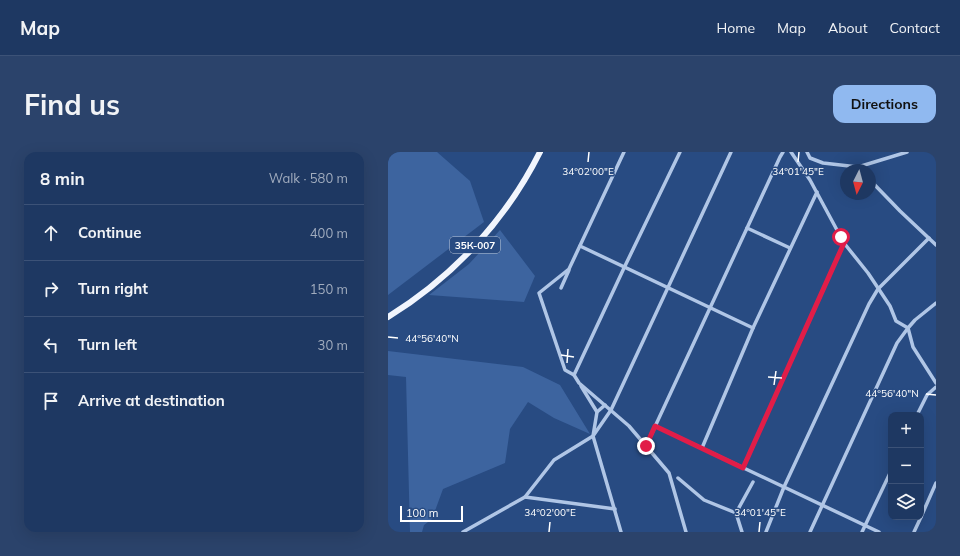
<!DOCTYPE html>
<meta charset="utf-8">
<style>
:root{--surface:#1e3862;--page:#2b436b;--text:#f1f3f6;--muted:#a1acbe;--line:#3c5277;--accent:#90b9f0}
body{margin:0;font-family:Mulish,sans-serif;background:var(--page);color:var(--text)}
.controls{position:absolute;right:12px;bottom:12px;display:grid;overflow:hidden;border-radius:8px;box-shadow:0 4px 16px #0002}
.controls button{width:36px;height:36px;display:grid;place-items:center;padding:0;border:0;border-bottom:1px solid var(--line);background:var(--surface);color:var(--text);font:20px sans-serif}
.compass{position:absolute;left:452px;top:12px;width:36px;height:36px;border-radius:50%;background:var(--surface);box-shadow:0 4px 16px #0002;rotate:186deg}
.scale{position:absolute;left:12px;bottom:10px;width:63px;box-sizing:border-box;padding-left:4px;border:2px solid #fff;border-top:0;font-size:11px;line-height:14px;white-space:nowrap;color:#fff;-webkit-text-stroke:3px #284b82;paint-order:stroke}
.stop{position:absolute;width:12px;height:12px;margin:-9px;border:3px solid #e11d48;border-radius:50%;background:#fff}
.stop.end{background:#e11d48;border-color:#fff;box-shadow:0 1px 4px #0008}
.list{margin:0;padding:0;list-style:none}
h2{display:flex;justify-content:space-between;align-items:center;height:52px;margin:0;padding:0 16px;font-size:17px}
h2 small{font-size:13px;font-weight:400;color:var(--muted)}
.list li{display:grid;grid-template-columns:26px 1fr auto;gap:12px;align-items:center;box-sizing:border-box;height:56px;padding:0 16px;border-top:1px solid var(--line)}
.list b{display:block;font-size:15px;white-space:nowrap}
.list em{font-size:13px;font-style:normal;color:var(--muted)}
.icon{flex:none;width:22px;height:22px;fill:none;stroke:currentColor;stroke-width:2;stroke-linecap:round;stroke-linejoin:round}
.map{position:relative;flex:none;width:548px;height:380px;overflow:hidden;border-radius:12px}
header{display:flex;align-items:center;gap:24px;box-sizing:border-box;height:56px;padding:0 20px;background:var(--surface);border-bottom:1px solid var(--line)}
header strong{font-size:19px}
nav{display:flex;gap:22px;margin-inline-start:auto;font-size:14px}
.intro{display:flex;align-items:center;justify-content:space-between;box-sizing:border-box;height:96px;padding:0 24px}
h1{margin:0;font-size:28px}
.button{padding:10px 18px;border-radius:12px;background:var(--accent);color:#111;font-size:14px;font-weight:700}
main{display:flex;gap:24px;padding:0 24px}
aside{flex:1;background:var(--surface);border-radius:12px;box-shadow:0 4px 16px #0002}
.map>svg:first-child{display:block}
.green{fill:#3d649f}
.lines{fill:none;stroke-linecap:round;stroke-linejoin:round}
.minor{stroke:#b0c6e6;stroke-width:3.5}
.primary{stroke:#f1f5fd;stroke-width:6}
.route{stroke:#e11d48;stroke-width:5}
.ticks{fill:none;stroke:#fff;stroke-width:1.5}
.labels{text-anchor:middle;stroke-width:3;stroke-linejoin:round;paint-order:stroke}
.shield{fill:#284b82;stroke:#bec9da;stroke-width:1}
.shield-label{font-size:10px;font-weight:bold;fill:#fff}
.ticks-label{font-size:10px;text-anchor:middle;fill:#fff;stroke:#284b82;stroke-width:3;stroke-linejoin:round;paint-order:stroke}
</style>
<header>
<strong>Map</strong>
<nav><a>Home</a><a>Map</a><a>About</a><a>Contact</a></nav>
</header>
<div class="intro"><h1>Find us</h1><a class="button">Directions</a></div>
<main>
<aside>
<h2>8 min<small>Walk · 580 m</small></h2>
<ul class="list">
<li><svg class="icon" aria-label="ahead" viewBox="0 0 24 24"><path d="M12 20V5M6 11l6-6 6 6"/></svg><div><b>Continue</b></div><em>400 m</em></li>
<li><svg class="icon" aria-label="right" viewBox="0 0 24 24"><path d="M7 20v-9h11M14 6l5 5-5 5"/></svg><div><b>Turn right</b></div><em>150 m</em></li>
<li><svg class="icon" aria-label="left" viewBox="0 0 24 24"><path d="M17 20v-9H6M10 6l-5 5 5 5"/></svg><div><b>Turn left</b></div><em>30 m</em></li>
<li><svg class="icon" aria-label="arrive" viewBox="0 0 24 24"><path d="M6 21V4h12l-3 4 3 4H6"/></svg><div><b>Arrive at destination</b></div></li>
</ul>
</aside>
<div class="map">
<svg width="548" height="380" viewBox="0 0 548 380">
<rect width="100%" height="100%" fill="#284b82"/>
<g class="green">
<polygon points="0,0 49,0 82,29 96,70 0,143"/>
<polygon points="112,78 147,124 136,150 41,143 81,112"/>
<polygon points="0,199 135,215 172,233 202,282 166,266 140,250 122,277 117,311 55,337 44,367 36,373 34,380 22,380 18,225 0,223"/>
</g>
<g class="lines">
<g class="minor">
<polyline points="236,0 181,117 151,141 177,218 186,223 191,231 241,274 281,321 298,380"/>
<polyline points="403,0 422,28 456,91 480,121 502,154 508,169 520,176 525,195 548,231"/>
<polyline points="419,0 422,6 435,11 470,15 473,18"/>
<polyline points="470,15 519,0"/>
<polyline points="482,28 512,59 548,93"/>
<polyline points="359,76 402,96"/>
<polyline points="192,94 365,176"/>
<polyline points="173,136 181,118"/>
<polyline points="186,223 236,116 292,0"/>
<polyline points="193,234 209,260"/>
<polyline points="529,263 539,243 548,235"/>
<polyline points="267,274 491,380"/>
<polyline points="258,294 392,5 395,0"/>
<polyline points="314,296 365,176 429,40"/>
<polyline points="355,316 456,91"/>
<polyline points="290,326 316,348 348,361"/>
<polyline points="137,345 227,357"/>
<polyline points="533,365 548,331"/>
<polyline points="75,380 137,345 166,308 205,284 209,260 217,253"/>
<polyline points="233,380 205,284 223,258 343,0"/>
<polyline points="354,380 348,361 365,330"/>
<polyline points="378,380 396,335 481,152 490,137 541,86"/>
<polyline points="422,380 509,191 520,176 527,168 548,151"/>
<polyline points="474,380 503,319"/>
<polyline points="526,380 533,365"/>
</g>
<path class="primary" d="M0,165C65,125 118,68 152,0"/>
</g>
<g class="lines">
<polyline class="route" points="258,294 267,274 355,316 456,91 453,85"/>
</g>
<path class="ticks" d="M200,10L201,0M410,10L411,0M0,185L10,186M173,203L186,205M179,211L180,197M380,225L394,226M386,233L388,219M538,242L548,243M161,380L162,370M371,380L372,370"/>
<g class="labels">
<rect class="shield" x="62" y="85" width="50" height="16" rx="3"/>
<g class="shield-label">
<text x="87" y="97">35К-007</text>
</g>
</g>
<g class="ticks-label">
<text x="200" y="23">34°02'00"E</text>
<text x="410" y="23">34°01'45"E</text>
<text x="44" y="190">44°56'40"N</text>
<text x="504" y="245">44°56'40"N</text>
<text x="162" y="364">34°02'00"E</text>
<text x="372" y="364">34°01'45"E</text>
</g>
</svg>
<div class="controls">
<button>+</button>
<button>−</button>
<button><svg class="icon" aria-label="layers" viewBox="0 0 24 24"><path d="M12 4l9 5-9 5-9-5zM3 14l9 5 9-5"/></svg></button>
</div>
<svg class="compass" viewBox="-18 -18 36 36"><path d="M0-13l5 13h-10z" fill="#e53935"/><path d="M0 13l5-13h-10z" fill="#a1acbe"/></svg>
<div class="scale">100 m</div>
<div class="stop" style="left:453px;top:85px"></div>
<div class="stop end" style="left:258px;top:294px"></div>
</div>
</main>
